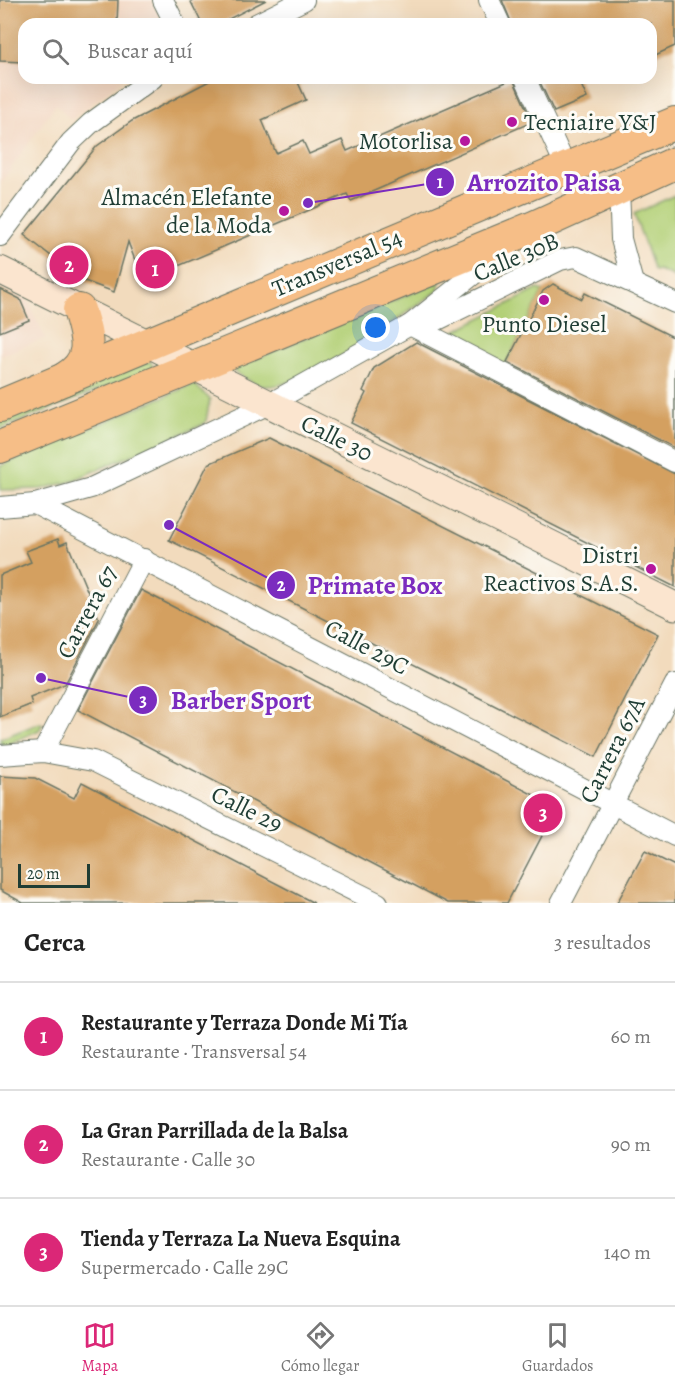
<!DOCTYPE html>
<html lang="es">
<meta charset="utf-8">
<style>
:root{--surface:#fff;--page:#f6f6f6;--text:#222;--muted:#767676;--line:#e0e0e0;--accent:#db2777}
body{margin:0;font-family:Alegreya,serif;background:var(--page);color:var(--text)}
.scale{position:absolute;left:18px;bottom:15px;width:72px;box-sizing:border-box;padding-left:6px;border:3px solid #1f3d34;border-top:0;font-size:16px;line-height:21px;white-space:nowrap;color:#1f3d34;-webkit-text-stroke:4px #fdfcf7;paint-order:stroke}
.you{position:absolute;left:376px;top:328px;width:21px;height:21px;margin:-15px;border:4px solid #fff;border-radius:50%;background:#1a73e8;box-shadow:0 0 0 9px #1a73e833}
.badge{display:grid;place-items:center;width:39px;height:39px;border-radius:50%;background:var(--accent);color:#fff;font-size:20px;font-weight:700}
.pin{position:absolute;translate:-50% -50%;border:3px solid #fff;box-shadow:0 2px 6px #0006}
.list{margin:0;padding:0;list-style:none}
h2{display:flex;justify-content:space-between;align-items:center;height:78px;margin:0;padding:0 24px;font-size:26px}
h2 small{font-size:20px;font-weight:400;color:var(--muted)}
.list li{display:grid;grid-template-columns:39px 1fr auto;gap:18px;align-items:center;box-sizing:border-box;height:108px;padding:0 24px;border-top:2px solid var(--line)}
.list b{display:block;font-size:22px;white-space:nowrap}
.list p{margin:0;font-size:20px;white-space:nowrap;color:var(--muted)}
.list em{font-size:20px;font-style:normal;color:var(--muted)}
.icon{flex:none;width:33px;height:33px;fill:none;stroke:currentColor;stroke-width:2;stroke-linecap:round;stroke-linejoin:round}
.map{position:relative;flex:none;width:675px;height:903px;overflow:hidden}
.search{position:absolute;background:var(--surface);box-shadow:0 6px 24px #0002;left:18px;right:18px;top:18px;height:66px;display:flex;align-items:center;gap:15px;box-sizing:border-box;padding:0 21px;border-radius:18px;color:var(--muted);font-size:22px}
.sheet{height:402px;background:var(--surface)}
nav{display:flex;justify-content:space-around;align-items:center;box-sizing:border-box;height:84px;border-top:2px solid var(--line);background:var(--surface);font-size:16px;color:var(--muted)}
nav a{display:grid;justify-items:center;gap:3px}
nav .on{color:var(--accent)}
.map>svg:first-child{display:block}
.built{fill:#f2d4be}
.green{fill:#b3d077;stroke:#698656;stroke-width:1.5}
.building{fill:#d4a060}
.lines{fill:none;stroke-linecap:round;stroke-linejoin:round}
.street-casing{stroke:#697464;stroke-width:22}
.secondary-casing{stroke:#697464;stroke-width:29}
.primary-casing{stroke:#697464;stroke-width:34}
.street{stroke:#fff;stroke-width:20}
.secondary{stroke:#fbe5cf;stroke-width:27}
.primary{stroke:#f6be87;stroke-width:32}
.poi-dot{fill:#b5179e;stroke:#fdfcf7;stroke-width:2}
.labels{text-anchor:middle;stroke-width:6;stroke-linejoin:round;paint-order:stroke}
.poi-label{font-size:24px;fill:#1f3d34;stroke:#fdfcf7;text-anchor:end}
.street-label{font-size:24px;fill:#1f3d34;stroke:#fdfcf7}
.leader{fill:none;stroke:#7b2cbf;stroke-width:2}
.callout-dot{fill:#7b2cbf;stroke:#fdfcf7;stroke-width:2}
.mark-label{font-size:18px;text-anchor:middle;font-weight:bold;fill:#fff}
.callout-label{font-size:26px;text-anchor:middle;font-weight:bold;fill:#7b2cbf;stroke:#fdfcf7;stroke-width:6;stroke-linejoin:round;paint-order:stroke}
</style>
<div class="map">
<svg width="675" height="903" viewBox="0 0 675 903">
<rect width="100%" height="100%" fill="#fdfcf7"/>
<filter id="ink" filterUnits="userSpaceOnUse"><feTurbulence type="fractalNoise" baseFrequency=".0167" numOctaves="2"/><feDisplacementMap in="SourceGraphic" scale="12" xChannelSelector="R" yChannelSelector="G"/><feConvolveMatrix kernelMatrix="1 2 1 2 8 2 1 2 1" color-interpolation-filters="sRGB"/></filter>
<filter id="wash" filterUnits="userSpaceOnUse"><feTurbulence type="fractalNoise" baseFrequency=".008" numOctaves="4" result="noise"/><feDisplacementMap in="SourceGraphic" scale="24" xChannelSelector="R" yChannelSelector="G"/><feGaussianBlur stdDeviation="1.35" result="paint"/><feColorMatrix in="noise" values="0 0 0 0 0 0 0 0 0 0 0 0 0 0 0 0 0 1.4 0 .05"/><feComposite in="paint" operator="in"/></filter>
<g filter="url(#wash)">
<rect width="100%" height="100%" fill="#f2dbbd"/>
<g class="built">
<polygon points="0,0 152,0 163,24 24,24 24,78 124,78 71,120 56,104 0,184"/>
<polygon points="0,287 28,301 45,338 0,356"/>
</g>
<g class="green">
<polygon points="675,195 675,277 659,270 654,271 634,214"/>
<path d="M440,281L438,291C398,316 310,389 264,386C253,385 240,375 231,369Z"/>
<polygon points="538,289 543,291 504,367 445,336"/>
<polygon points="150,361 154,368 0,429 0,421"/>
<polygon points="194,384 210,399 206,421 202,425 69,482 41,489 0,490 0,466"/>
<polygon points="40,723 43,724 39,730 2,747 0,739"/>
</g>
<g id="blocks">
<g class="building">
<polygon points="0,0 118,0 117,24 24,24 24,62 0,61"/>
<polygon points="190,0 266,0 219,24 202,24"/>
<polygon points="502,0 675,0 675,46 651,57 651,24 512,24"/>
<polygon points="215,78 296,78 306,100 262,120 276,153 303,141 309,154 342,140 347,151 513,79 532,122 351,201 347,194 143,281 128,242 114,292 82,280 24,235 97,146 132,121"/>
<polygon points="538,78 578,78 587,98 554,112"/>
<polygon points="553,284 582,299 585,293 675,338 675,448 507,362 543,291"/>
<polygon points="0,289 20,299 29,320 0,332"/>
<polygon points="416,342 675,474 675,587 351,423 366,393 363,391 374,368"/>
<polygon points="269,438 658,634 596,757 169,540 208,464"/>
<polygon points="58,539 60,545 67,542 99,619 65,684 30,698 32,704 0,717 0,575 31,562 26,551"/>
<polygon points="141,590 557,807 507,903 448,903 78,710"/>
<polygon points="0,776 35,778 74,798 82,782 314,903 23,903 0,890"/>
<polygon points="645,851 675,866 675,903 617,903"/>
</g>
</g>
</g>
<g filter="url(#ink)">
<use href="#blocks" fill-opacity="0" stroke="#697464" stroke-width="1.5"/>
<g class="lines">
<g class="street-casing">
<g id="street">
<polyline points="163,0 175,24"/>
<polyline points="489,0 500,24"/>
<polyline points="256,24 304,0"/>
<polyline points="525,78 566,167"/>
<polyline points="619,188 621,239 633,283"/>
<polyline points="0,236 71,142 91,123 153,78"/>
<polyline points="410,325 675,462"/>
<polyline points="419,329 560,260 576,257 675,303"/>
<polyline points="35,504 675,836"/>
<polyline points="0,507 35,504 91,488 269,404 410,325 508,247"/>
<polyline points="43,752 144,559"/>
<polyline points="0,755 43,752 93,761 378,903"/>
<polyline points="561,903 675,684"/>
</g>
</g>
<g class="secondary-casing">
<polyline id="secondary" points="0,270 675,606"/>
</g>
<g class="primary-casing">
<g id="primary">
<path d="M64,379C95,361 88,339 79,310"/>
<polyline points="0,406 675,123"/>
<polyline points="0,447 534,227 675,163"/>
</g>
</g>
<use href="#street" class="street"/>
<use href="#secondary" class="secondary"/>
<use href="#primary" class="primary"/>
</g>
</g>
<g class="poi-dot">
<circle cx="512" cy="122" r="6"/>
<circle cx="465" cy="141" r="6"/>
<circle cx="284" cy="211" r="6"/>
<circle cx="544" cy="300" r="6"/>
<circle cx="651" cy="569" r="6"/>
</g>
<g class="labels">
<g class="poi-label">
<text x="524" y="130" text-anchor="start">Tecniaire Y&amp;J</text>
<text x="453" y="149">Motorlisa</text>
<text x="272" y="205">Almacén Elefante<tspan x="272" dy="28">de la Moda</tspan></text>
<text x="544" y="332" text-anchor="middle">Punto Diesel</text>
<text x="639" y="563">Distri<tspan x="639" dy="28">Reactivos S.A.S.</tspan></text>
</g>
<g class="street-label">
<text transform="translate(516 257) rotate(-23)" y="8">Calle 30B</text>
<text transform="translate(337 263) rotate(-23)" y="8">Transversal 54</text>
<text transform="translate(337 438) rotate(26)" y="8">Calle 30</text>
<text transform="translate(87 612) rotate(-62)" y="8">Carrera 67</text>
<text transform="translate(367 647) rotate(28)" y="8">Calle 29C</text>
<text transform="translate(612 750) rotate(-63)" y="8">Carrera 67A</text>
<text transform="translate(247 809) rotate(26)" y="8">Calle 29</text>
</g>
</g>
<path class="leader" d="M308 203L440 182M169 525L281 585M41 678L143 700"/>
<g class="callout-dot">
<circle cx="308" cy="203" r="6"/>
<circle cx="169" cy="525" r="6"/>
<circle cx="41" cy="678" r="6"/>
<circle cx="440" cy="182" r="15"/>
<circle cx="281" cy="585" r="15"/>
<circle cx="143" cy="700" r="15"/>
</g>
<g class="mark-label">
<text x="440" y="188">1</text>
<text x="281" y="591">2</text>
<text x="143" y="706">3</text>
</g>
<g class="callout-label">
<text x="544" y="191">Arrozito Paisa</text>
<text x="375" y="594">Primate Box</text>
<text x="241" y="709">Barber Sport</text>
</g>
</svg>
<div class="scale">20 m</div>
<div class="you"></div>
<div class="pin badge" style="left:155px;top:269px">1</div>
<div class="pin badge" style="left:69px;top:265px">2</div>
<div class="pin badge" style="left:543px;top:813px">3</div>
<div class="search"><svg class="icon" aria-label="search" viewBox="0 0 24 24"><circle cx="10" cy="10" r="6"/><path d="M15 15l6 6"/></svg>Buscar aquí</div>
</div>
<section class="sheet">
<h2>Cerca<small>3 resultados</small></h2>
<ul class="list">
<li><span class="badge">1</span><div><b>Restaurante y Terraza Donde Mi Tía</b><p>Restaurante · Transversal 54</p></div><em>60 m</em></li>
<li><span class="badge">2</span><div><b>La Gran Parrillada de la Balsa</b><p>Restaurante · Calle 30</p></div><em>90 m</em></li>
<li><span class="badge">3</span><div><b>Tienda y Terraza La Nueva Esquina</b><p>Supermercado · Calle 29C</p></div><em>140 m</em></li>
</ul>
</section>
<nav>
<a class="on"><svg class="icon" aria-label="map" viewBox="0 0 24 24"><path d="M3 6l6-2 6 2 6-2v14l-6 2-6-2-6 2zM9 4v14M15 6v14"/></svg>Mapa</a>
<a><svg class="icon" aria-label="directions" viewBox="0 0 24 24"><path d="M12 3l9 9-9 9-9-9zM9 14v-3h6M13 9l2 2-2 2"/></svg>Cómo llegar</a>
<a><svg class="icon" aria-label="saved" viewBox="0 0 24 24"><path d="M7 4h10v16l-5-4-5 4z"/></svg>Guardados</a>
</nav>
